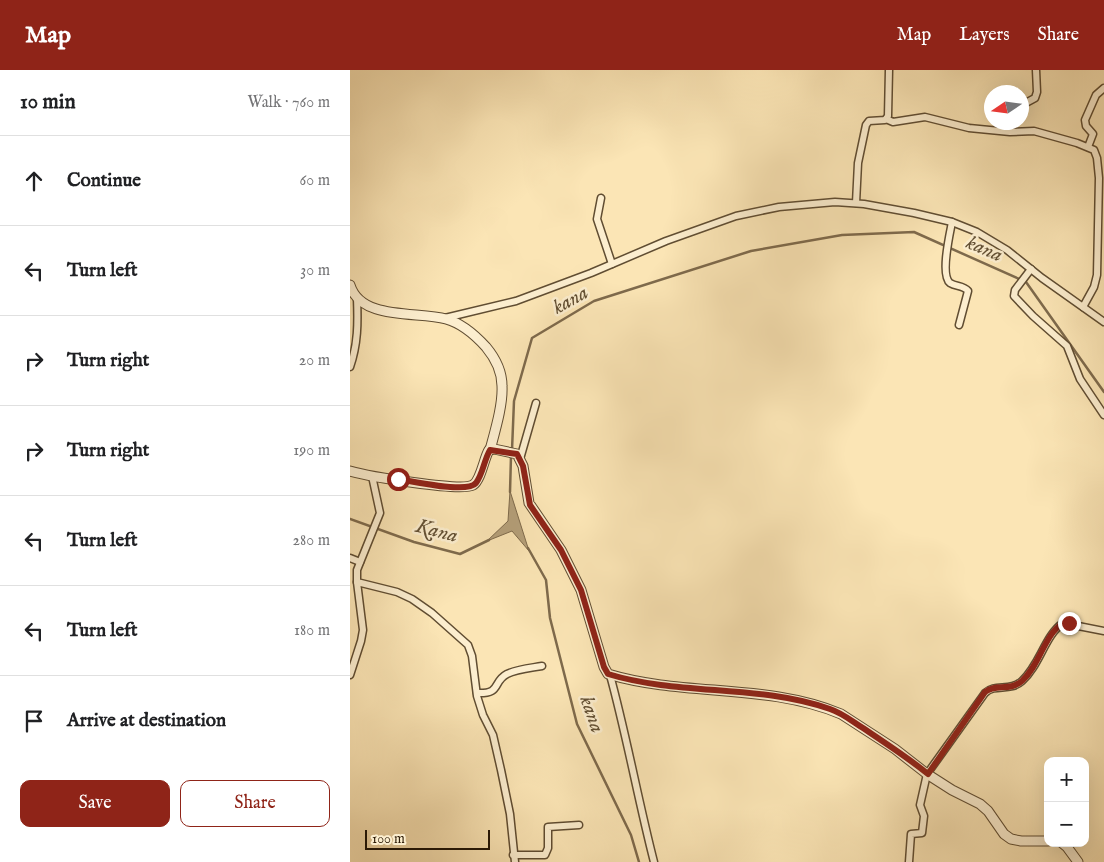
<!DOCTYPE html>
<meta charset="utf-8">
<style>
:root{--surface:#fff;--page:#f6f6f6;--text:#202124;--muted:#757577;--line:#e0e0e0;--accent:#8f2418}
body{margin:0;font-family:"IM FELL English",serif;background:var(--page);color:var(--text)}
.controls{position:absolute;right:15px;bottom:15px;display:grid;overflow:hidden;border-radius:10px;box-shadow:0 5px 20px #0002}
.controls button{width:45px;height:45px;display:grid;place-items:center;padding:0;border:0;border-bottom:1px solid var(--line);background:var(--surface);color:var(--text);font:25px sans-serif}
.compass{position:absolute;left:634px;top:15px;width:45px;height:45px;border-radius:50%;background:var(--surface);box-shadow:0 5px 20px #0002;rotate:257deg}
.scale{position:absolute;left:15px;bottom:12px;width:125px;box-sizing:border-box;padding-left:5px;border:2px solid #2c1a06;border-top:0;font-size:14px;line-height:18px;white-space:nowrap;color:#2c1a06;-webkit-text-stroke:4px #fceecf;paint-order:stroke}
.stop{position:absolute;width:15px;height:15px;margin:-11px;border:4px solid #8f2418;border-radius:50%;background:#fff}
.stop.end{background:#8f2418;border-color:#fff;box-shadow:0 1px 5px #0008}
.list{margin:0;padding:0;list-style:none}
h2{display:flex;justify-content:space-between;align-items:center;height:65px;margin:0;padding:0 20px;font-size:21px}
h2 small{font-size:16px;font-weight:400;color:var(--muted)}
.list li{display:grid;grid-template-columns:32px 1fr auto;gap:15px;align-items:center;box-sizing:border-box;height:90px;padding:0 20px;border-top:1px solid var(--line)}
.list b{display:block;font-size:19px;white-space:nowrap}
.list em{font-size:16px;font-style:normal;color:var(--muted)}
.actions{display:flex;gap:10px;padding:15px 20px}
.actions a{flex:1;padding:11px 0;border:1px solid var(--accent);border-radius:10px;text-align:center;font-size:18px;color:var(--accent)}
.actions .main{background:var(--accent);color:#fff}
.icon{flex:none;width:28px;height:28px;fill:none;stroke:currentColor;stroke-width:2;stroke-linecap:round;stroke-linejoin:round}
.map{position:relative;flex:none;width:754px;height:792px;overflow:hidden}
header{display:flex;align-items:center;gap:30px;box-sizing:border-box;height:70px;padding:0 25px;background:var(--accent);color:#fff}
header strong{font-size:24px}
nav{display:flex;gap:28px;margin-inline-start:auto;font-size:18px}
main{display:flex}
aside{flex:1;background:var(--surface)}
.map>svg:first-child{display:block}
.water{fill:#b5a07a;stroke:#7e6a4c}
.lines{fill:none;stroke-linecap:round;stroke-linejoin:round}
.stream{stroke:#7e6a4c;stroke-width:2.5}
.minor-casing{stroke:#604d32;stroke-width:9}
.tertiary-casing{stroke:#604d32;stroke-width:11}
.minor{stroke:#fceecf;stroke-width:6}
.tertiary{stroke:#fceecf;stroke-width:9}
.route{stroke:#8f2418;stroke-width:6}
.labels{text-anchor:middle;stroke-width:5;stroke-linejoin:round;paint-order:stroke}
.water-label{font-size:21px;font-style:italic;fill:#635034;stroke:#fceecf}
</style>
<header>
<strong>Map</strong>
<nav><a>Map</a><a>Layers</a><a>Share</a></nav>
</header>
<main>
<aside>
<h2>10 min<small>Walk · 760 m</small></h2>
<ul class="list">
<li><svg class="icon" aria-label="ahead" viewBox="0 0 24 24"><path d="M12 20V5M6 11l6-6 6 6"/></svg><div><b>Continue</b></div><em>60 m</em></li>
<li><svg class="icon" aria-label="left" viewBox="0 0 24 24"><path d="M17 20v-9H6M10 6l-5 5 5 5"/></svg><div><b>Turn left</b></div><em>30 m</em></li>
<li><svg class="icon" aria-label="right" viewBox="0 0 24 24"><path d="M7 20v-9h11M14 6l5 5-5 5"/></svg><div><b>Turn right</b></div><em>20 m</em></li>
<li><svg class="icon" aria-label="right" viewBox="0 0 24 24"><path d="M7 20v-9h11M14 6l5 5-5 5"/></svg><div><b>Turn right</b></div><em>190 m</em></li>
<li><svg class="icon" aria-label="left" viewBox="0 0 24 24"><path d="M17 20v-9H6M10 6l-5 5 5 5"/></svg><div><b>Turn left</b></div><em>280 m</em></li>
<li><svg class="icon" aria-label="left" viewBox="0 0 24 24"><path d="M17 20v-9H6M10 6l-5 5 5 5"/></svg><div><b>Turn left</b></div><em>180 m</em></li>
<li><svg class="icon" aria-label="arrive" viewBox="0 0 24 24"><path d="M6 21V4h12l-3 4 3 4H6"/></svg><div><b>Arrive at destination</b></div></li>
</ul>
<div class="actions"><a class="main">Save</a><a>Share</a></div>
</aside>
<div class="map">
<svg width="754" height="792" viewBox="0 0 754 792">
<rect width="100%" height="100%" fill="#fbe5b5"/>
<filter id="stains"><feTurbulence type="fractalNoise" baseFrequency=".004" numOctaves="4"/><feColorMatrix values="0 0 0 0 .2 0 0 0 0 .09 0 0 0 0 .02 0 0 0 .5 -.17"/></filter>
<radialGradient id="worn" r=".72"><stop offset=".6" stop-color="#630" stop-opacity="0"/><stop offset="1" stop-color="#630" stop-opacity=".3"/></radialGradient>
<polygon class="water" points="160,421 179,481 162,461 137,471 158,451"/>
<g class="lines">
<g class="stream">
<polyline points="162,380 164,331 182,268 244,231 401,181 492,165 564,162 676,212 754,322"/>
<polyline points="160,422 161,386"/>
<polyline points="0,449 64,472 110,484 139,470"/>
<polyline points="178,478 196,510 200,548 227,654 281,765 289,792"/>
</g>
<g class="minor-casing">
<g id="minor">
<polyline points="672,35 685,28 687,22 686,0"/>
<polyline points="536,49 543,52 575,47 619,58 660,62 684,61 727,73 744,80 747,88 749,108 747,205 744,217 733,237"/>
<polyline points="658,61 660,52"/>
<polyline points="738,77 743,64 736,56 735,50 746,25 754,18"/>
<polyline points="251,128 247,149 262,194"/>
<polyline points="506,133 508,93 516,55 519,51 535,50 538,46 539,0"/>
<path d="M602,152C600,163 590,205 600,213C606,217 613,215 618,221L609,255"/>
<polyline points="681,199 665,220 664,226 683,246 717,276 730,309 754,345"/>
<polyline points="95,248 166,231 241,203 316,171 386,146 429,137 485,132 514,134 564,143 602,152 627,162 657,180 692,208 754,252"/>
<path d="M0,297C8,274 8,253 7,228"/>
<polyline points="170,389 186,333"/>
<polyline points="22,406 30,443 7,500 7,512 47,522 62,529 82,543 118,575 122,586 127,626 133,645 143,665 151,700 160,744 165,792"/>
<polyline points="0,488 10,492"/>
<polyline points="0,605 11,571 13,560 7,512"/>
<path d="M260,605C277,667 288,730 304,792"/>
<path d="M127,623C152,624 142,612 157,604C167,599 181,598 192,596"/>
<polyline points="163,785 195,785 198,778 198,757 229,755"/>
<path d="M559,792L561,764L572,763L574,746L570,735L577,704L635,623C645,613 660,622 672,611C690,595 695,565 713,553L754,561"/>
</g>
</g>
<g class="tertiary-casing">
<g id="tertiary">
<path d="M0,215C11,251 68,241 96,249C111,253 126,266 136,277C146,289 152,301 152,316C153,335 145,361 140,380"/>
<path d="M0,401C17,406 111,422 123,415C131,410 134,388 139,380L144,379L167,384L173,396L179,433L211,480L231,520L254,597L258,604C334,627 418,613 491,644L545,679L577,704L602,720L630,734L638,741L654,764L661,769L671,771H698"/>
<polyline points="712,773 717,777 728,792"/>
</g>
</g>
<use href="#minor" class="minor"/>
<use href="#tertiary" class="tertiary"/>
</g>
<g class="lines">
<path class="route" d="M48,409C62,411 117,424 126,413C133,404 134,390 140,380L167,384L173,396L180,435L211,480L231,520L254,597L258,604C330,626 410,614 480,639C492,643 502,651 513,658C535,673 557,687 578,704L635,622C646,613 659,622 672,611C690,595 694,565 713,553H719"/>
</g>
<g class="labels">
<g class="water-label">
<text transform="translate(635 178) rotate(24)" y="7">kana</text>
<text transform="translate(220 229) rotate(-29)" y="7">kana</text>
<text transform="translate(87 460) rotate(15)" y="7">Kana</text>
<text transform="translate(243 644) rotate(71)" y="7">kana</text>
</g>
</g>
<rect width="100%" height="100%" filter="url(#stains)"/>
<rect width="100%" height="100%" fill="url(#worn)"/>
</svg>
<div class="controls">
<button>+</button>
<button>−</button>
</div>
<svg class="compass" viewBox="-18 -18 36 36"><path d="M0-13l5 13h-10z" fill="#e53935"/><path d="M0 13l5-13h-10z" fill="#757577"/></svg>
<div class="scale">100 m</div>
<div class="stop" style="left:48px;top:409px"></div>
<div class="stop end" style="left:719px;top:553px"></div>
</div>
</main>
